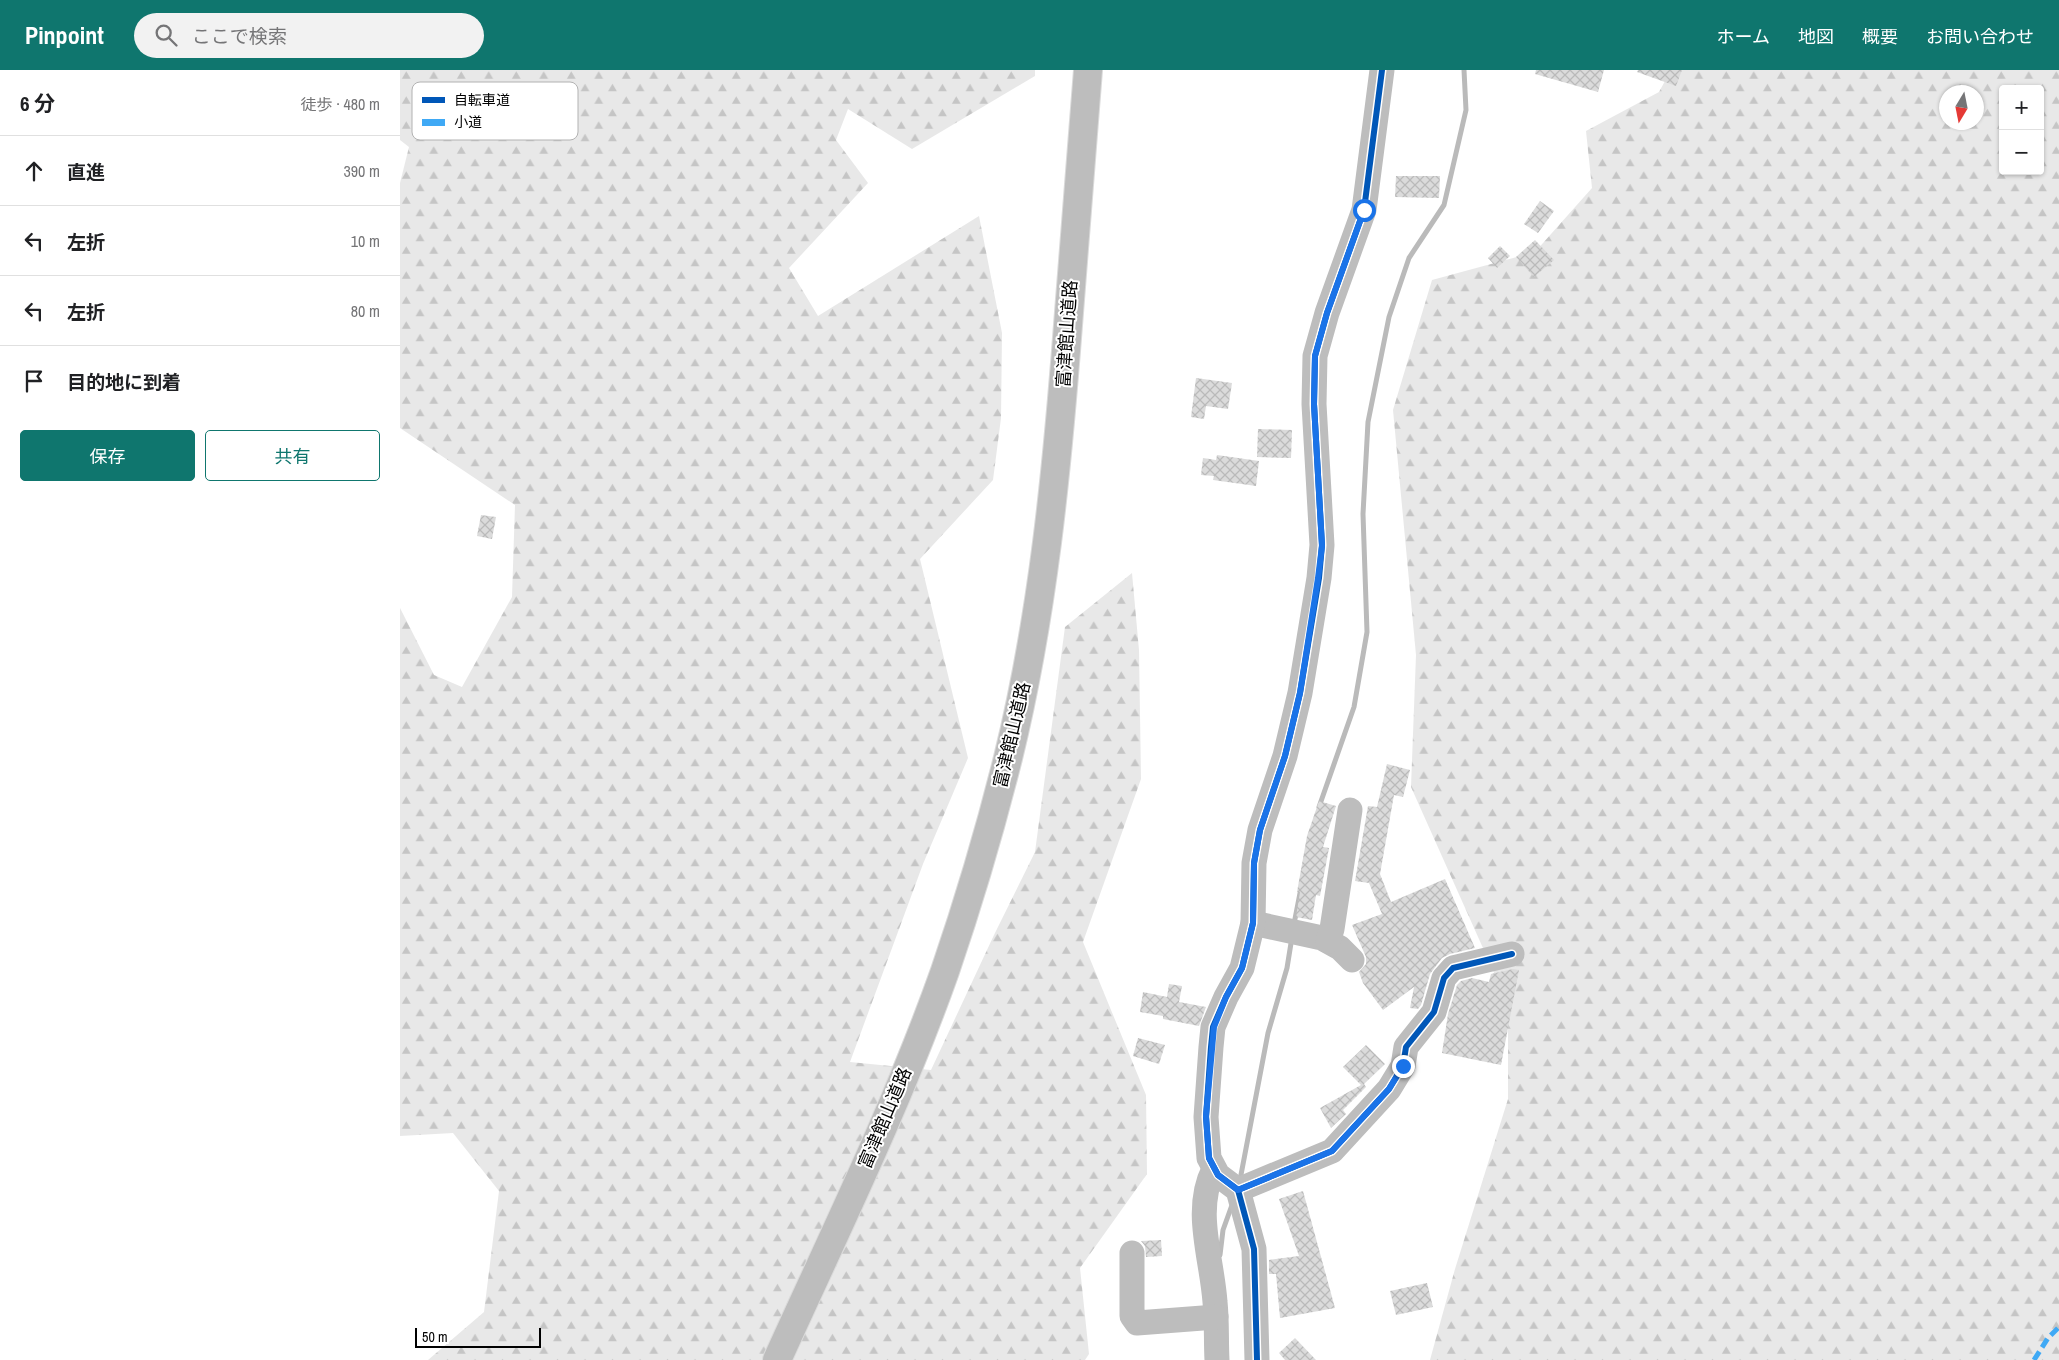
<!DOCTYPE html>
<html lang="ja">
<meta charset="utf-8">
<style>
:root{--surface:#fff;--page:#f2f2f2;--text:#202124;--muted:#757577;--line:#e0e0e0;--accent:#0f766e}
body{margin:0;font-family:"Archivo Narrow","Noto Sans JP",sans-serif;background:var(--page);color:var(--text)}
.controls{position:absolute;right:15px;top:15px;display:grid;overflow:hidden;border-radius:5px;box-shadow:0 1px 4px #0004}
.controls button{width:45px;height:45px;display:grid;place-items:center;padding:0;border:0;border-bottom:1px solid var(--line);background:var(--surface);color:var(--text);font:25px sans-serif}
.compass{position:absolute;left:1539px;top:15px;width:45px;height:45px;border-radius:50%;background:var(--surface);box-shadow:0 1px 4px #0004;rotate:190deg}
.scale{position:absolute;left:15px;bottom:12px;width:126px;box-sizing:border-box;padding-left:5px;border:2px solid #000;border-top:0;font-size:14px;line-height:18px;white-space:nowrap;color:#000;-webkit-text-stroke:4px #fff;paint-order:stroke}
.stop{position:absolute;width:15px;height:15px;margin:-11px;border:4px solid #1a73e8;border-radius:50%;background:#fff}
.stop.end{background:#1a73e8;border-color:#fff;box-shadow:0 1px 5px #0008}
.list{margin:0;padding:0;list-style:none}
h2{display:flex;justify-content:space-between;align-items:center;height:65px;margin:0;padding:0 20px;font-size:21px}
h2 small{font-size:16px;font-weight:400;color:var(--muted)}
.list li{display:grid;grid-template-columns:32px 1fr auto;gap:15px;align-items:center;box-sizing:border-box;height:70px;padding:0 20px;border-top:1px solid var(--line)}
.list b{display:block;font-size:19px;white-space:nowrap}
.list em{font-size:16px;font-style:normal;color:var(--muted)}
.actions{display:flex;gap:10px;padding:15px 20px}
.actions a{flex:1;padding:11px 0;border:1px solid var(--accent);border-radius:5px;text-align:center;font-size:18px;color:var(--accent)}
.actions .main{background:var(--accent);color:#fff}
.icon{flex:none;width:28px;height:28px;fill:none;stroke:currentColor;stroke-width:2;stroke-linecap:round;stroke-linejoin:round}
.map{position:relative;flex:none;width:1659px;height:1290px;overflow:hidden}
header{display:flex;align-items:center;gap:30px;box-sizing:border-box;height:70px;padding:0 25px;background:var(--accent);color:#fff}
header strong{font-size:24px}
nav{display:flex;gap:28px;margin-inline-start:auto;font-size:18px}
.search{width:350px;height:45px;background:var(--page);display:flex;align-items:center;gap:12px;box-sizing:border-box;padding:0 18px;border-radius:28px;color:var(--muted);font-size:19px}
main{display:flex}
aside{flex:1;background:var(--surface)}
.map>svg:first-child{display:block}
.forest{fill:url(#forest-firs);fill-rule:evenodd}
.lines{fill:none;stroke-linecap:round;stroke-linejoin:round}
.stream{stroke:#bababa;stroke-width:5}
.building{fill:url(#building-cross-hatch)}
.highway-casing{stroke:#dbdbdb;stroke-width:30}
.minor{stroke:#bdbdbd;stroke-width:25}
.highway{stroke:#bdbdbd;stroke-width:28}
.quiet{stroke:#3fa9f5;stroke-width:5;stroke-dasharray:10 5;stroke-linecap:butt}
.cycleway-casing{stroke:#fff;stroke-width:9}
.cycleway{stroke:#0057b8;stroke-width:6}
.route{stroke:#1a73e8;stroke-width:6}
.labels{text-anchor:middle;stroke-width:4;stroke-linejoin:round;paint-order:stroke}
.street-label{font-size:18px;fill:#000;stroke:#fff}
.key{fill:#fff;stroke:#b2b2b2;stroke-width:1}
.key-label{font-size:14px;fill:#000}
</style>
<header>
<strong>Pinpoint</strong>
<div class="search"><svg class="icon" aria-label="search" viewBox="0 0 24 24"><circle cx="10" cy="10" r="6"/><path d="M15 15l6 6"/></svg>ここで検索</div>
<nav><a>ホーム</a><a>地図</a><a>概要</a><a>お問い合わせ</a></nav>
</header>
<main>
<aside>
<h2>6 分<small>徒歩 · 480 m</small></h2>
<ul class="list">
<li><svg class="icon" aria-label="ahead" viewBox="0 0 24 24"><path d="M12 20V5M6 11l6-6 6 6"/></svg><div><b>直進</b></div><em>390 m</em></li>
<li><svg class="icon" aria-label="left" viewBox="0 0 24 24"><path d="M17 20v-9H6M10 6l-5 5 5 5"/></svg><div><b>左折</b></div><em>10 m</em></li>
<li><svg class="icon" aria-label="left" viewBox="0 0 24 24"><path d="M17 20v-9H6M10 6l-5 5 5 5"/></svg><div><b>左折</b></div><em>80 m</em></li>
<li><svg class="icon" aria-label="arrive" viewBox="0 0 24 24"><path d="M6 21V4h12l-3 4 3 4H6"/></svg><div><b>目的地に到着</b></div></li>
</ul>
<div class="actions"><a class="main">保存</a><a>共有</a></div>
</aside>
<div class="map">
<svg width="1659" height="1290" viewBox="0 0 1659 1290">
<defs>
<pattern id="forest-firs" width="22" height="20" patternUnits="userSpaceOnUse" patternTransform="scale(1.25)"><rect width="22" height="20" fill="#e8e8e8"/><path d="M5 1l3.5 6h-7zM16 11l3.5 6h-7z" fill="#c5c5c5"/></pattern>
<pattern id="building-cross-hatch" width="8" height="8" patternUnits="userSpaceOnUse" patternTransform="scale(1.25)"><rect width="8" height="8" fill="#dbdbdb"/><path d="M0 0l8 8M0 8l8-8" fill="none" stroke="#bababa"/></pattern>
</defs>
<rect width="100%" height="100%" fill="#fff"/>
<g class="forest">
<polygon points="0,0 635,0 635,6 512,79 448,39 436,70 468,113 389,198 418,246 579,146 602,263 601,348 593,410 520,489 568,688 523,794 450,992 531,1000 594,865 635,782 665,557 732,503 739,580 741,709 683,872 746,1025 747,1104 680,1198 689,1284 685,1290 28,1290 84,1242 99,1121 53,1063 0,1066 0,538 34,605 62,617 112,527 115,435 0,358 0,113 9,77 0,70"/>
<path d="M1271,0H1659V1290H1030L1055,1199L1108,1029V934L1011,717L1016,585L993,340L1032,210L1135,182L1192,118L1186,61L1259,22ZM1603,19H1640V101H1603ZM1546,22H1576V52H1546Z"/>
</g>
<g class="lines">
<g class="stream">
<polyline points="919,737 954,637 967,562 963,444 968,352 989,247 1009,188 1044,135 1066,40 1064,0"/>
<polyline points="894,854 901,818"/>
<polyline points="840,1110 868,963 887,898 892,867"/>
<polyline points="820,1185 823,1160 832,1135"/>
</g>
</g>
<g class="building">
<polygon points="1136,0 1204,0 1198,22 1135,4"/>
<polygon points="1238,0 1282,0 1276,16 1237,2"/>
<polygon points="996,106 1040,106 1039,128 995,127"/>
<polygon points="1140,131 1154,141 1138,163 1124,154"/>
<polygon points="1135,170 1154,190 1134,207 1116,187"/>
<polygon points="1100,176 1110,186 1097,198 1088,188"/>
<polygon points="796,308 832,313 828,339 806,336 804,349 791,347"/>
<polygon points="858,359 892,360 891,388 857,387"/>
<polygon points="817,385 859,391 856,416 813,410 814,406 801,405 803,388 816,390"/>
<polygon points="81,445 96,447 92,469 77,466"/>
<polygon points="987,694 1010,700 1003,727 994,725 980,804 991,832 1045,809 1075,878 1050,884 1042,888 1030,904 1021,935 1018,939 1010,938 1014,917 983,940 963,913 959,902 966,894 966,887 952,855 982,844 969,813 955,811 968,736 977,737"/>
<polygon points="919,731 936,736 923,777 929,778 920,826 916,825 912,850 896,847 900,822 897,822 907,766"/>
<polygon points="1113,899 1119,900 1101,995 1042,983 1048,944 1057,915 1061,911 1072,908 1089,912 1091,904"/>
<polygon points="769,914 782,916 779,932 806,937 799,956 763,949 763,946 740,942 743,922 767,927"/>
<polygon points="738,968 765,975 759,994 733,986"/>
<polygon points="966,975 985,994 964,1014 966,1017 943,1040 946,1044 931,1058 920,1038 961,1015 943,997"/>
<polygon points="903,1121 935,1238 880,1248 876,1204 869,1204 869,1190 899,1186 879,1129"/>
<polygon points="761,1170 762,1186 746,1187 745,1176 741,1171"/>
<polygon points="1027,1213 1033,1237 996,1245 990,1221"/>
<polygon points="895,1268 916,1290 885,1290 879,1283"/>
</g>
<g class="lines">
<g class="highway-casing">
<path id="highway" d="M377,1290C435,1162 498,1034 545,901C569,831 590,760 608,688C643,546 657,400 668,255C675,170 681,85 688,0"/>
</g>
<g class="minor">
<polyline points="853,853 922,868 940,878 952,890"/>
<polyline points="928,871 932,859 950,740"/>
<path d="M814,1099C793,1140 812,1188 815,1232C817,1251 816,1271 817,1290"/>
<polyline points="838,1120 932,1081 989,1019 1003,996 1006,977 1034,942 1044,908 1053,898 1112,884"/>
<polyline points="732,1183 732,1246 737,1253 816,1247"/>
<polyline points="857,1290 854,1179 838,1120 818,1105 809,1088 806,1047 811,977 813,957 826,927 842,898 853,853 854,793 860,760 885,686 900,623 919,508 922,475 914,334 915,286 927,243 964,140 982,0"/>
</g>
<use href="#highway" class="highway"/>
<polyline class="quiet" points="1634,1290 1648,1268 1659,1257"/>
<g class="cycleway-casing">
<g id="cycleway">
<polyline points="838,1120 932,1081 989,1019 1003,996 1006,977 1034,942 1044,908 1053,898 1112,884"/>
<polyline points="857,1290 854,1179 838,1120 818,1105 809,1088 806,1047 811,977 813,957 826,927 842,898 853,853 854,793 860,760 885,686 900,623 919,508 922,475 914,334 915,286 927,243 964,140 982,0"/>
</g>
</g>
<use href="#cycleway" class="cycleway"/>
</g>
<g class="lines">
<polyline class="route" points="964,140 927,243 915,286 914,334 922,476 918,508 900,623 885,686 860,760 854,793 853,853 842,898 826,927 814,957 806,1046 809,1088 818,1105 838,1120 932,1081 989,1019 1003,996"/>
</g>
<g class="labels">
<g class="street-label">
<text transform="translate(667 264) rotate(-86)" y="6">富津館山道路</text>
<text transform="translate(612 665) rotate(-77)" y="6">富津館山道路</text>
<text transform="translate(485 1048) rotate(-67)" y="6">富津館山道路</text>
</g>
</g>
<rect x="12" y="12" width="166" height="58" rx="8" class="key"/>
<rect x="22" y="27" width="23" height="6" fill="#0057b8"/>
<rect x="22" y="49" width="23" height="7" fill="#3fa9f5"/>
<g class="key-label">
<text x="54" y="35">自転車道</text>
<text x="54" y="57">小道</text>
</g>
</svg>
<div class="controls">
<button>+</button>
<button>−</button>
</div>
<svg class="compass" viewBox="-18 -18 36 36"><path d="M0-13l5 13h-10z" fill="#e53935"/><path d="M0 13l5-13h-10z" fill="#757577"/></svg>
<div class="scale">50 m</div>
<div class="stop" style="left:964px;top:140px"></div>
<div class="stop end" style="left:1003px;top:996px"></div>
</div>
</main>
